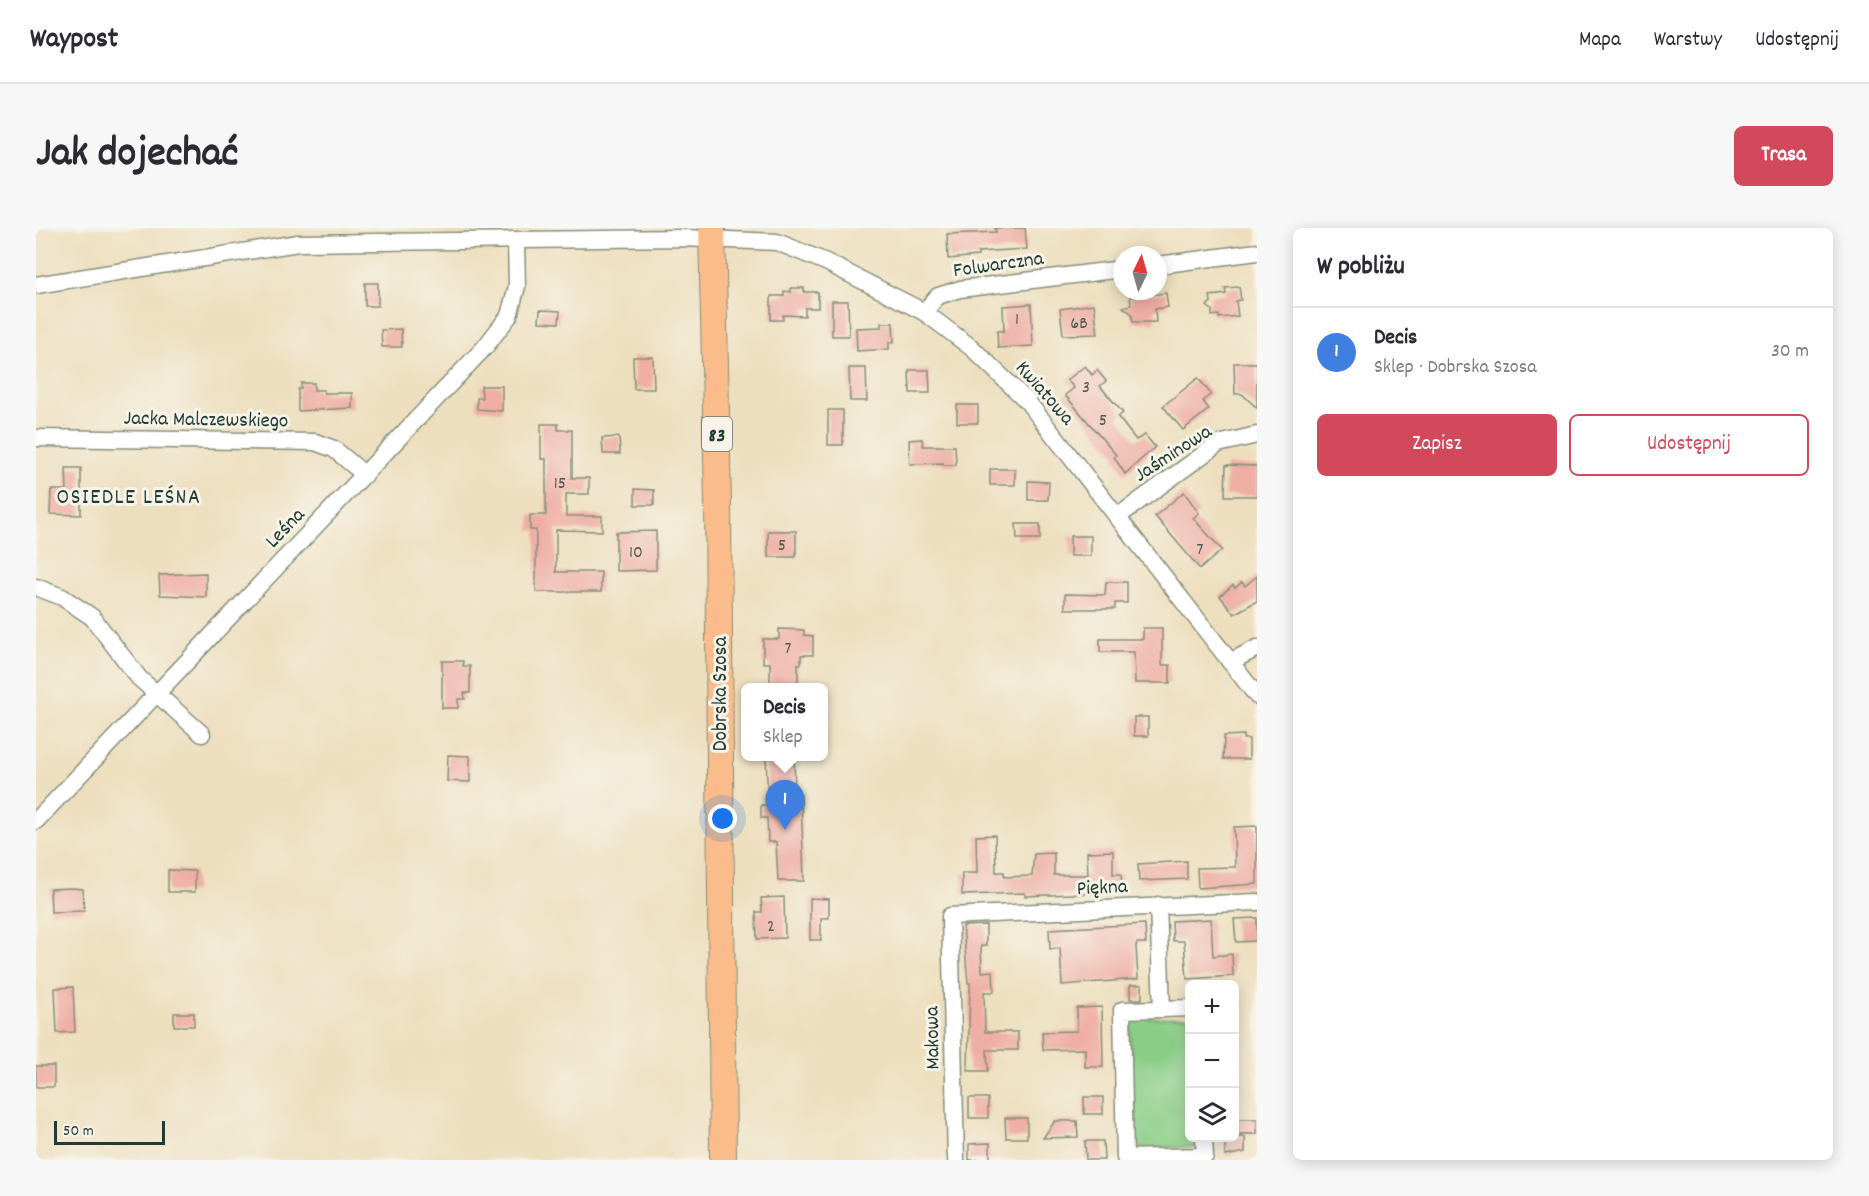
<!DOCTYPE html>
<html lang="pl">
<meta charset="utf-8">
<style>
:root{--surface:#fff;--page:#f7f7f7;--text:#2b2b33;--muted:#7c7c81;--line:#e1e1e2;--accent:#d1495b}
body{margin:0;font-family:Dekko,sans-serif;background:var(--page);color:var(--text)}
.controls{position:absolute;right:18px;bottom:18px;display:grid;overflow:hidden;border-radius:9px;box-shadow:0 3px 15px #0003}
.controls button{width:54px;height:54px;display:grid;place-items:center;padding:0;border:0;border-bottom:2px solid var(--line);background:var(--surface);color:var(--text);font:30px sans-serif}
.compass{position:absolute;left:1077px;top:18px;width:54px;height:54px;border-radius:50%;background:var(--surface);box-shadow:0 3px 15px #0003;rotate:5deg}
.scale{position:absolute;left:18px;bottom:15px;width:111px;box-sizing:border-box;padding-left:6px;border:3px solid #1f3d34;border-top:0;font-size:16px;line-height:21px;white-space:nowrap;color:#1f3d34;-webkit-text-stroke:4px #f7f3e8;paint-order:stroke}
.you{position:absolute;left:687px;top:591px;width:21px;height:21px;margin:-15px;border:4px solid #fff;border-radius:50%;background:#1a73e8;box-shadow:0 0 0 9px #1a73e833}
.badge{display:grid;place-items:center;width:39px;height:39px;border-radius:50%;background:var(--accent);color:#fff;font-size:20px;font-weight:700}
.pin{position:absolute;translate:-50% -50px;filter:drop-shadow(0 2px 3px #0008)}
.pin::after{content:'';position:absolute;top:32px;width:21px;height:18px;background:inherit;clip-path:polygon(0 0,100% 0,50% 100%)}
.popup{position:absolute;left:705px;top:455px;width:87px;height:78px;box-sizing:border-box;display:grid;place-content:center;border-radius:9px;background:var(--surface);filter:drop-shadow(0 2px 4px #0005);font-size:20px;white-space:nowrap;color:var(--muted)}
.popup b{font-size:22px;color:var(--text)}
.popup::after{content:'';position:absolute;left:50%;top:100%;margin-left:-12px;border:12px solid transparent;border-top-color:var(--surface)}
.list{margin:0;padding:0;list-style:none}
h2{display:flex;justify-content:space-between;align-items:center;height:78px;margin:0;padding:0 24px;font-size:26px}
h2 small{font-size:20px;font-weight:400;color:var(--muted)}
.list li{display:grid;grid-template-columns:39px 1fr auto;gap:18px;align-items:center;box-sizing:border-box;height:90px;padding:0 24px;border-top:2px solid var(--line)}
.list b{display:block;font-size:22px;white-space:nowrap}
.list p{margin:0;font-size:20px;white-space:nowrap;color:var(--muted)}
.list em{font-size:20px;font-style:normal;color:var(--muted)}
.actions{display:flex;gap:12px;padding:18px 24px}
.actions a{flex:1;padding:14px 0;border:2px solid var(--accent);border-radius:9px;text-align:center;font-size:21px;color:var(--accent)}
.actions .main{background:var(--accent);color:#fff}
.icon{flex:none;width:33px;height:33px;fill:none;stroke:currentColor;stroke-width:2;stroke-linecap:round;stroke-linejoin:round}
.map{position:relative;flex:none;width:1221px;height:932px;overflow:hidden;border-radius:9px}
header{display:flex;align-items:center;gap:36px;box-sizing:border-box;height:84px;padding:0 30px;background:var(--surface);border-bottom:2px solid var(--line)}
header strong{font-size:28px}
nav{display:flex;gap:33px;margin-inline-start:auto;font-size:21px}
.intro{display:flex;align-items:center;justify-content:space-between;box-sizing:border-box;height:144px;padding:0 36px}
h1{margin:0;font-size:42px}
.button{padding:15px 27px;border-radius:9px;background:var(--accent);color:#fff;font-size:21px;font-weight:700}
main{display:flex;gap:36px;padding:0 36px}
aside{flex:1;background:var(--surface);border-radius:9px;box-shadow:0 3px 15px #0003}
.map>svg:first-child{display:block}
.green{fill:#89cd87;stroke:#54855e;stroke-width:1.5}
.building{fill:#eeaea4}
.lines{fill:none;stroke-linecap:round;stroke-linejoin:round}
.minor-casing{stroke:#868e79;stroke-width:19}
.primary-casing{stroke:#868e79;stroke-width:28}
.minor{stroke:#fff;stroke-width:16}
.primary{stroke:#f9bc8a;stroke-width:26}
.labels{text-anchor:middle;stroke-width:6;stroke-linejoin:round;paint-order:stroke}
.number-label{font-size:18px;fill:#535950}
.shield{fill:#f7f3e8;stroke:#60746a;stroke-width:1.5}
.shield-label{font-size:20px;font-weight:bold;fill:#1f3d34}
.street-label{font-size:21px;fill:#1f3d34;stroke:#f7f3e8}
.neighbourhood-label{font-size:22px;letter-spacing:1.5px;fill:#1f3d34;stroke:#f7f3e8}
</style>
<header>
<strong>Waypost</strong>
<nav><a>Mapa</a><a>Warstwy</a><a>Udostępnij</a></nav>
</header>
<div class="intro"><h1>Jak dojechać</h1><a class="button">Trasa</a></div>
<main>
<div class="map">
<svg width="1221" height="932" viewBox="0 0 1221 932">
<rect width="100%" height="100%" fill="#f7f3e8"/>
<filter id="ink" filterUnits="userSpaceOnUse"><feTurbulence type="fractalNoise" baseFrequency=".0167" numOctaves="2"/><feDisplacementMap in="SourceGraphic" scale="12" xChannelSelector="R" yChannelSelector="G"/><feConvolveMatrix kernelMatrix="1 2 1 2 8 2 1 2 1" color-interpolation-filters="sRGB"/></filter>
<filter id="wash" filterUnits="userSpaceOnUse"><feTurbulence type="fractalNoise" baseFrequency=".008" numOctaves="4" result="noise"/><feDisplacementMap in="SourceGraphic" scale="24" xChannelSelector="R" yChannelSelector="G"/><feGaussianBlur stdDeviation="1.35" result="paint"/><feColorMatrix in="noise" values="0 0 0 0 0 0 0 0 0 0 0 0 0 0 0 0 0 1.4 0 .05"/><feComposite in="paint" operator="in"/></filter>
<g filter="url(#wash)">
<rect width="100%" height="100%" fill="#eddfbe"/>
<polygon class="green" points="1153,789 1154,910 1161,910 1162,919 1096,920 1094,790"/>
<g id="blocks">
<g class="building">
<polygon points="959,0 989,0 991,21 942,24 942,28 912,31 911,6 960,4"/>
<rect x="329" y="55" width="13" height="23"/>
<polygon points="1203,59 1205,72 1200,73 1202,88 1183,90 1183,87 1176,88 1176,82 1171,78 1175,74 1174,68 1190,66 1189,60"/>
<polygon points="755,60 768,60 768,64 782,64 782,80 769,80 769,88 747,87 747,92 735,92 735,68 748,68 748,63 755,64"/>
<polygon points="1130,65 1132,79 1119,81 1120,94 1097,94 1096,86 1087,79 1095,77 1094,69"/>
<polygon points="796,73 812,73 813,108 796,108"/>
<polygon points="995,76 997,118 962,120 961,103 968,103 967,78"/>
<polygon points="1058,76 1062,106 1027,107 1024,81"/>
<polygon points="504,82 524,83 523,95 503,94"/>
<polygon points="845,95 857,95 858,114 853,114 853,121 821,123 820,100 845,99"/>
<polygon points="365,101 366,119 346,119 345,102"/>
<polygon points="597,129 617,129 618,161 598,161"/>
<polygon points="1198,135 1221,135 1221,180 1206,166 1199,166"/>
<polygon points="1049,138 1056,147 1061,142 1070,153 1064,158 1087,185 1082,189 1100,212 1109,207 1119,219 1089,246 1078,229 1080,227 1029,167 1038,160 1031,152"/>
<polygon points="813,140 830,140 831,173 814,173"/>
<polygon points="873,142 893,142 894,165 874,165"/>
<polygon points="1162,150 1175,166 1167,173 1173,181 1147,202 1127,178"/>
<polygon points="265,155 278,155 278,162 288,162 288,165 316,165 316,180 262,183 262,161 265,161"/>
<polygon points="445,158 466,158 466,183 441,181 441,170 446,170"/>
<rect x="921" y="177" width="21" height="18"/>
<rect x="792" y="182" width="15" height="35"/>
<polygon points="505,196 522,196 522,202 536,202 536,250 553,250 553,266 530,266 530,288 566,288 566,303 520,302 520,344 565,344 565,364 500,364 500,302 494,302 494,287 510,287 510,231 505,231"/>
<polygon points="583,209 584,226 567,226 566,210"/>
<polygon points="886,211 887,218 919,218 920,237 907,237 907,235 874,236 873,212"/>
<polygon points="1190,237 1221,238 1221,268 1189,268"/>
<polygon points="30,240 45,240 45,287 14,286 15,262 31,262"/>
<rect x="954" y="241" width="25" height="16"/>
<polygon points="992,253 1013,254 1012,272 992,272"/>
<polygon points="599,261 618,262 618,277 599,277"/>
<polygon points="1148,264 1163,285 1157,290 1186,322 1164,341 1119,288"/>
<polygon points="980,296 1004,296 1004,311 981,311"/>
<polygon points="620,303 620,342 580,343 580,304"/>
<rect x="732" y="303" width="28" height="26"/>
<rect x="1034" y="308" width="21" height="20"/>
<polygon points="170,345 170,369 124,367 123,347"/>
<polygon points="1221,348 1221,373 1198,386 1184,368 1197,357 1199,360 1206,354 1209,358"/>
<polygon points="1070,354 1091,354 1091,375 1079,375 1079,381 1029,381 1029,366 1069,367"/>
<polygon points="1107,400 1126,400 1126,437 1134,437 1134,455 1099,455 1098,424 1064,424 1064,411 1107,411"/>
<polygon points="743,401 768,402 768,407 777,408 777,427 765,427 765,436 762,436 762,459 734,459 734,435 727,435 727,411 743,411"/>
<polygon points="406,433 427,433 427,438 434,438 434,465 428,465 429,471 422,471 422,480 406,480"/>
<rect x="1098" y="489" width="14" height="19"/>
<polygon points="1208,507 1207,511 1213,511 1213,531 1187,531 1188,508"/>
<polygon points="412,527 434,528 434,554 411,553"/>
<polygon points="730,528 758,528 759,567 765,567 768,653 742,653 740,614 732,614 731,590 725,590 725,577 732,577"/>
<polygon points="1221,598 1221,656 1162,660 1161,640 1199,639 1198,599"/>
<polygon points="959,607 960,644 968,644 968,649 996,648 998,626 1018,625 1018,647 1052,647 1051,624 1077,623 1077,646 1085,646 1086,664 989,668 989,665 926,667 926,645 941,645 940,608"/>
<polygon points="1151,633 1151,651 1103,653 1102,636"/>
<polygon points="132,642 159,643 159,664 132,664"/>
<polygon points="36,660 47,661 48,683 15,684 14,661"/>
<polygon points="748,669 749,710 721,711 720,684 726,684 725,670"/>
<polygon points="774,670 793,671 793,690 785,690 785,712 774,712"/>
<polygon points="1221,690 1221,713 1200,714 1198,691"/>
<polygon points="1175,691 1177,728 1196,726 1197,748 1151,751 1148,713 1137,713 1136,693"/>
<polygon points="1109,696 1110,715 1101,715 1100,718 1102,751 1026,757 1024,720 1014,721 1013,701"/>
<polygon points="950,697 950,718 945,718 946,744 957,743 958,764 948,764 949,804 982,804 982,822 951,822 952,843 932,843 934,755 932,755 927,698"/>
<rect x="1094" y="757" width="12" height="14"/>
<polygon points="37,759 39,804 21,805 19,760"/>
<polygon points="1066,779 1067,839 1049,839 1049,821 1007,822 1006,804 1041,803 1041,780"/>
<rect x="138" y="785" width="20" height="13"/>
<rect x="0" y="838" width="18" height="21"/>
<rect x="1048" y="869" width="19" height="17"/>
<rect x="933" y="870" width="19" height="20"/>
<polygon points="969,890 991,890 991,910 970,910"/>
<rect x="1198" y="891" width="23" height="15"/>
<polygon points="1019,893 1041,893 1042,909 1007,910"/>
<polygon points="1189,909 1209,909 1209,924 1189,928"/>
<polygon points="1049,913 1067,913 1068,932 1050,932"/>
<polygon points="954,915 954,932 933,932 933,916"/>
</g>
</g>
</g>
<g filter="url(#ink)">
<use href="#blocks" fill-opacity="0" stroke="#868e79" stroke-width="1.5"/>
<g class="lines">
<g class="minor-casing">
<g id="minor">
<polyline points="1122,37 1221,24"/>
<polyline points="0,57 262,15 646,10 741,14 790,34 888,84 936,120 991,173 1221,468"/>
<polyline points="888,84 902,68 924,61 1086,41"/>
<polyline points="0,210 279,214 298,221 329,247"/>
<polyline points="1081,289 1182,216 1221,207"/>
<polyline points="0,359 26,369 56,389 103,450 166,506"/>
<polyline points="1194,434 1221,420"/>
<polyline points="0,593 449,119 473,88 481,58 480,14"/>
<polyline points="1122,677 1126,781 1154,780"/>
<polyline points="1126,781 1086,782 1089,930 1129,929"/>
<polyline points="920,932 914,688 1221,674"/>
<polyline points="1129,932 1129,929 1169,928 1168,910"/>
</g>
</g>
<g class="primary-casing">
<polyline id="primary" points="676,0 682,275 687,932"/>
</g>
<use href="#minor" class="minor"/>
<use href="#primary" class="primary"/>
</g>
</g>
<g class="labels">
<g class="number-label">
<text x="981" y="96">1</text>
<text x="1043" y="100">6B</text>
<text x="1050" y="164">3</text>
<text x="1067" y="197">5</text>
<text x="524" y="260">15</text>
<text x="746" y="322">5</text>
<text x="1164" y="326">7</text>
<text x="600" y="329">10</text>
<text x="752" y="425">7</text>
<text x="735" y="703">2</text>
</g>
<rect class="shield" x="666" y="189" width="30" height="34" rx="4.5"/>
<g class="shield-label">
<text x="681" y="213">83</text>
</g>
<g class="street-label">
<text transform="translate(962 35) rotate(-8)" y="7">Folwarczna</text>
<text transform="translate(1010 164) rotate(49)" y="7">Kwiatowa</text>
<text transform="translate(170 190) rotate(1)" y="7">Jacka Malczewskiego</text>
<text transform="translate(1136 224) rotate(-33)" y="7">Jaśminowa</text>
<text transform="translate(248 299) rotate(-46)" y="7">Leśna</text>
<text transform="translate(683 466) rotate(-90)" y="7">Dobrska Szosa</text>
<text transform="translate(1066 658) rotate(-3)" y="7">Piękna</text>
<text transform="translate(895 810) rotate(-91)" y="7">Makowa</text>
</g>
<g class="neighbourhood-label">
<text x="93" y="275">OSIEDLE LEŚNA</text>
</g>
</g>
</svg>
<div class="controls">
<button>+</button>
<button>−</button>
<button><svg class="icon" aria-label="layers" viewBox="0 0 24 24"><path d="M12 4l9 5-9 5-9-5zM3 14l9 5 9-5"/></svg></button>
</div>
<svg class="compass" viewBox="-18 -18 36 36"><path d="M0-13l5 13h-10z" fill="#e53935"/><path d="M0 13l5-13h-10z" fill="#7c7c81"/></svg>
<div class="scale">50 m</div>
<div class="you"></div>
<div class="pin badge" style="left:749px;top:602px;background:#3f7fe0">1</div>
<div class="popup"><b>Decis</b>Sklep</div>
</div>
<aside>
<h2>W pobliżu<small></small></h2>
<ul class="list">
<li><span class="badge" style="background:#3f7fe0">1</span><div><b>Decis</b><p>Sklep · Dobrska Szosa</p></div><em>30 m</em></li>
</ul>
<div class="actions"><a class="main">Zapisz</a><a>Udostępnij</a></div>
</aside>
</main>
